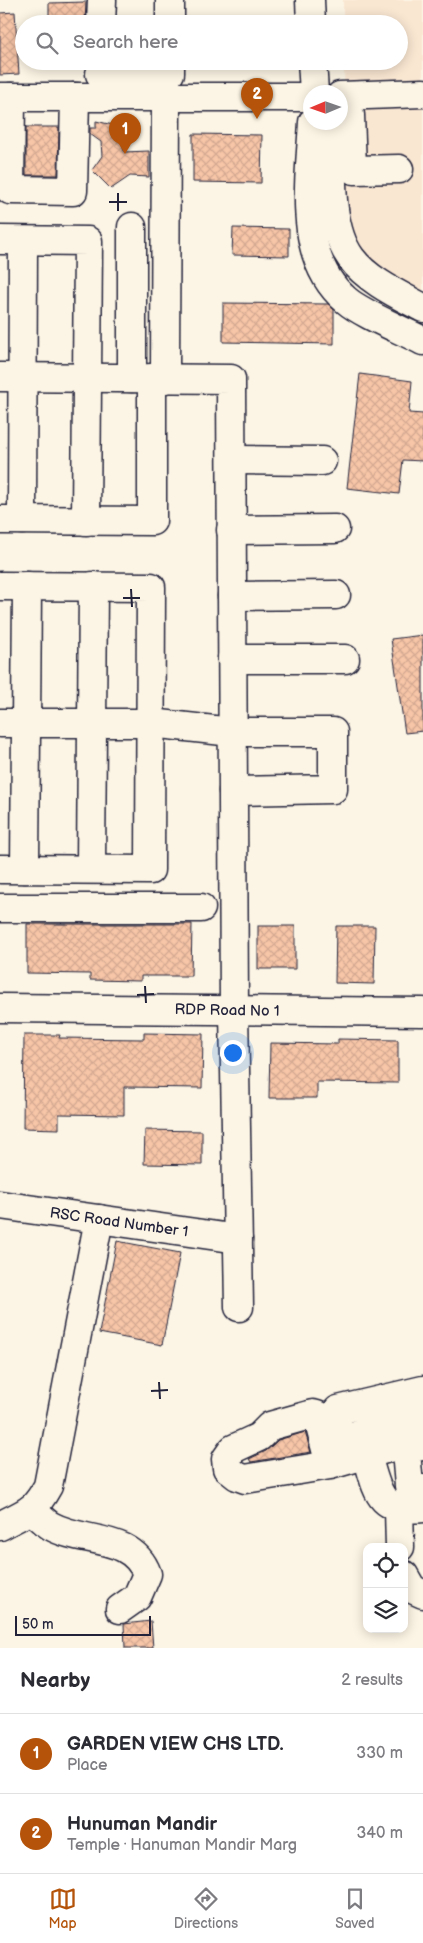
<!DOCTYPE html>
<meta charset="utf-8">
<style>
:root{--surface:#fff;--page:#f7f7f7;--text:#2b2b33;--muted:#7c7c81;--line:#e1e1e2;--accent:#b45309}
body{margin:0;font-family:"Balsamiq Sans",sans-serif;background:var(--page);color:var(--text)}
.controls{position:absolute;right:15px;bottom:15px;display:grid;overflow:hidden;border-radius:10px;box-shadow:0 2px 12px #0003}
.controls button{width:45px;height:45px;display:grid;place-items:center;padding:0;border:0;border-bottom:1px solid var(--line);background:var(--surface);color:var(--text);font:25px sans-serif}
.compass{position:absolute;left:303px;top:85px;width:45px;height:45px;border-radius:50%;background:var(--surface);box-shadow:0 2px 12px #0003;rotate:268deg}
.scale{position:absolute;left:15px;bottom:12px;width:136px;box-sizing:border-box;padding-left:5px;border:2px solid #22223b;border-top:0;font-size:14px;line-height:18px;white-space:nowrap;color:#22223b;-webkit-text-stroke:4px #fcf5e5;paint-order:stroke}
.you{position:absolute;left:232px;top:1052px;width:18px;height:18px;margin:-12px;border:4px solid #fff;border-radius:50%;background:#1a73e8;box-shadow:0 0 0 8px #1a73e833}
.badge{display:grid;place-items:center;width:32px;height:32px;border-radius:50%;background:var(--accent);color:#fff;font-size:16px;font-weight:700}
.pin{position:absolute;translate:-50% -41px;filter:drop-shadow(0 1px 2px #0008)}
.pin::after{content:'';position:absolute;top:26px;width:18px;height:15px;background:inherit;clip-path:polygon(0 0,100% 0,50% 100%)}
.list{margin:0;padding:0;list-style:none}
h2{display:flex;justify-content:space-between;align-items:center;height:65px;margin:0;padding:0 20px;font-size:21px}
h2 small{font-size:16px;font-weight:400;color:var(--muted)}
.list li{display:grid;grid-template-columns:32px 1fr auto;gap:15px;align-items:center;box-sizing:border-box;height:80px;padding:0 20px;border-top:1px solid var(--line)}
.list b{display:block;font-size:19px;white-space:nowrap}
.list p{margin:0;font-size:16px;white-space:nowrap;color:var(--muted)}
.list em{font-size:16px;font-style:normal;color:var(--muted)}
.icon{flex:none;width:28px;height:28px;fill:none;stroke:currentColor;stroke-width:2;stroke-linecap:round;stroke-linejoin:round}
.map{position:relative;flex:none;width:423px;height:1648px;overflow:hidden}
.search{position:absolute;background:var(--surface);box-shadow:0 2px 12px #0003;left:15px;right:15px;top:15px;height:55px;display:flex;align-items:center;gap:12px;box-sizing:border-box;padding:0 18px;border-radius:28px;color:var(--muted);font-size:19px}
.sheet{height:225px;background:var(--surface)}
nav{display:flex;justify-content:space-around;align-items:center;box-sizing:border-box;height:70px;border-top:1px solid var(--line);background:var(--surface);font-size:14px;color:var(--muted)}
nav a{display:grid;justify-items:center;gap:2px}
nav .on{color:var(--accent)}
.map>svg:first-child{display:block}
.built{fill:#fae7d2}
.building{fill:url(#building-cross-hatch);stroke:#22223b}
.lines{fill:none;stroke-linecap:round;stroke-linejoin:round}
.minor-casing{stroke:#22223b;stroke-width:31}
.minor{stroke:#fcf5e5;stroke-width:28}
.ticks{fill:none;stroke:#22223b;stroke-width:2}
.labels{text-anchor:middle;stroke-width:4;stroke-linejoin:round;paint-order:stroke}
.street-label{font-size:15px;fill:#22223b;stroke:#fcf5e5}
</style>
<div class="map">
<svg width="423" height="1648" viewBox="0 0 423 1648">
<defs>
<pattern id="building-cross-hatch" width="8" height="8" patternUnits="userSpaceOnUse" patternTransform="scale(1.25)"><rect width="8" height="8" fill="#f7c5a7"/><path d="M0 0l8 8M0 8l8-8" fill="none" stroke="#d3a991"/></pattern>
</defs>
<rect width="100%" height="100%" fill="#fcf5e5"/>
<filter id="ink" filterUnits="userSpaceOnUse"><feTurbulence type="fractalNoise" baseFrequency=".02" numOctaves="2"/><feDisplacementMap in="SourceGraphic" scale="10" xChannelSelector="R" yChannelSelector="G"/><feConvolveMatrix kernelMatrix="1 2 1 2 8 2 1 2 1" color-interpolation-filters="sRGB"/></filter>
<g filter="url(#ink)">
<polygon class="built" points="343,0 423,0 423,295 347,255 344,61 399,61 399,24 343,24"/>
<g class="building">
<polygon points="86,2 85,24 49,24 49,3"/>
<polygon points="15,12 19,74 0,75 0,13"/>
<polygon points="96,121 121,127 124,152 149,151 149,177 130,176 111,189 92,170 102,156 101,142 90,134 90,128 96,128"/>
<polygon points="26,127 59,127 58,175 26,175"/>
<polygon points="193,134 262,135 261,183 193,182"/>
<polygon points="233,228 289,229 289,256 232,255"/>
<polygon points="223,303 329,304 334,310 334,344 223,342"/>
<polygon points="360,374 412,381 409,413 423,414 423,461 403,460 399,494 347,488"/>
<polygon points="423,635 423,731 405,733 391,639"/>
<polygon points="27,924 192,924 191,976 141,976 141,981 90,980 90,974 27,973"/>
<rect x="258" y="926" width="37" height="43"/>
<polygon points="336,926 375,926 374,984 335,983"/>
<polygon points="144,1033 203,1034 202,1088 124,1087 124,1115 59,1114 59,1129 23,1128 24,1035 60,1035 59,1038 144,1039"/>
<polygon points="338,1039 398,1040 398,1083 317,1082 317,1098 269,1098 270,1043 338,1044"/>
<polygon points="145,1130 202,1131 202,1165 144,1164"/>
<polygon points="117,1241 180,1253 162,1345 99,1333"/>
<polygon points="305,1432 311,1452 251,1462 249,1459 266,1451 278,1440"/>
<polygon points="151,1621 153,1648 125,1648 124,1624"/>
</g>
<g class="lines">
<g class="minor-casing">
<g id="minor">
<polyline points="170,0 170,24"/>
<polyline points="310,0 311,24"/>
<polyline points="101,24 102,0"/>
<polyline points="312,61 314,92"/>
<polyline points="100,74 170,73 170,61"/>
<polyline points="340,96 423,93"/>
<polyline points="0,97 310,97"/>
<polyline points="11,97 10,190 73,191 75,97"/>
<polyline points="340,114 350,115 352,167 354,170 399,169"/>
<path d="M313,122C310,179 296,258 346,300C362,314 402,330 423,341"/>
<path d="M331,122C333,163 326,224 351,258C367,280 399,295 423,308"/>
<polyline points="132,227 132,378"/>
<polyline points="0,240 88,241 86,521"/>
<polyline points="0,377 231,379 234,1010 239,1307"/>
<polyline points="165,379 166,96"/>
<polyline points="232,460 322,461"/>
<polyline points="0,520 152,521 152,378"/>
<polyline points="22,520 23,241"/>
<polyline points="231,530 335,529"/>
<polyline points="0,586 151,587 150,870 0,869"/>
<polyline points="232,596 336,595"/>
<polyline points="232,659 345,659"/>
<polyline points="0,723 151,723 232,732 333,732 333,789 233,791"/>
<polyline points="25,869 27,586"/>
<polyline points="91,869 93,586"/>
<polyline points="0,908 201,908"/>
<polyline points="0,1008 423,1012"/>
<polyline points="0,1205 238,1239"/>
<polyline points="423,1390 338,1410 335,1415 340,1436 349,1437 423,1415"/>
<polyline points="423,1446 412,1447 406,1451 409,1486 414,1490 423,1489"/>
<path d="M367,1455C378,1493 378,1512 423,1508"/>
<polyline points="330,1465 317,1415 313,1414 270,1426 259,1437 233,1449 226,1459 227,1468 237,1476 245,1479 330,1465 423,1438"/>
<path d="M31,1509C37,1514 44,1522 51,1526C83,1544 132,1533 147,1574L137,1597L120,1609"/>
<polyline points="399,1509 400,1547"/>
<path d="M0,1526C26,1511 32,1515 48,1486L99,1219"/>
<polyline points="404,1575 412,1589 423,1594"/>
</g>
</g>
<use href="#minor" class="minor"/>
</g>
</g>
<path class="ticks" d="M118,193V211M109,202H127M131,589L132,607M123,598H140M145,986L146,1003M137,995L154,994M159,1382L160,1399M151,1391L168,1390"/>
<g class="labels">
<g class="street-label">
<text transform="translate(227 1010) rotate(1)" y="5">RDP Road No 1</text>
<text transform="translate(119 1222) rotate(8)" y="5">RSC Road Number 1</text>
</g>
</g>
</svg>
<div class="controls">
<button><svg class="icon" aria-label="locate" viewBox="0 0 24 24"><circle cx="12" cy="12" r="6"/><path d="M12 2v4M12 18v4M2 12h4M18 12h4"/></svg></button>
<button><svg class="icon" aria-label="layers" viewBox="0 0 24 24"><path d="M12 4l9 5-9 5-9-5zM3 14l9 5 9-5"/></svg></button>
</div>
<svg class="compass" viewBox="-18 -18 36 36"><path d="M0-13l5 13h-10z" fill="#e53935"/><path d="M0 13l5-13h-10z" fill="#7c7c81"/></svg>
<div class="scale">50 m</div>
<div class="you"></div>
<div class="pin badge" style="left:125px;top:154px">1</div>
<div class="pin badge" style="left:257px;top:119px">2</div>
<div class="search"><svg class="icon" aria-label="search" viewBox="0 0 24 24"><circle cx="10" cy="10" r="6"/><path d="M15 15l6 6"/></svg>Search here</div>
</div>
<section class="sheet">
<h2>Nearby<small>2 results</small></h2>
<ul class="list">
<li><span class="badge">1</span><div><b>GARDEN VIEW CHS LTD.</b><p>Place</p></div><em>330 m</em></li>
<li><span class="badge">2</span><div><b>Hunuman Mandir</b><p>Temple · Hanuman Mandir Marg</p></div><em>340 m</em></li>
</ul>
</section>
<nav>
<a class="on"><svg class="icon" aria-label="map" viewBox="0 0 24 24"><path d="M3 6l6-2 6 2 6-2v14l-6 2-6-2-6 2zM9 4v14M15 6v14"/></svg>Map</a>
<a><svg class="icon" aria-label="directions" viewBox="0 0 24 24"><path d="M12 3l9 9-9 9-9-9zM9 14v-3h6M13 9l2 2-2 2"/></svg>Directions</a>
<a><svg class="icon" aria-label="saved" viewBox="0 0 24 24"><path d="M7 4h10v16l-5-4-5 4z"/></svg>Saved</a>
</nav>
